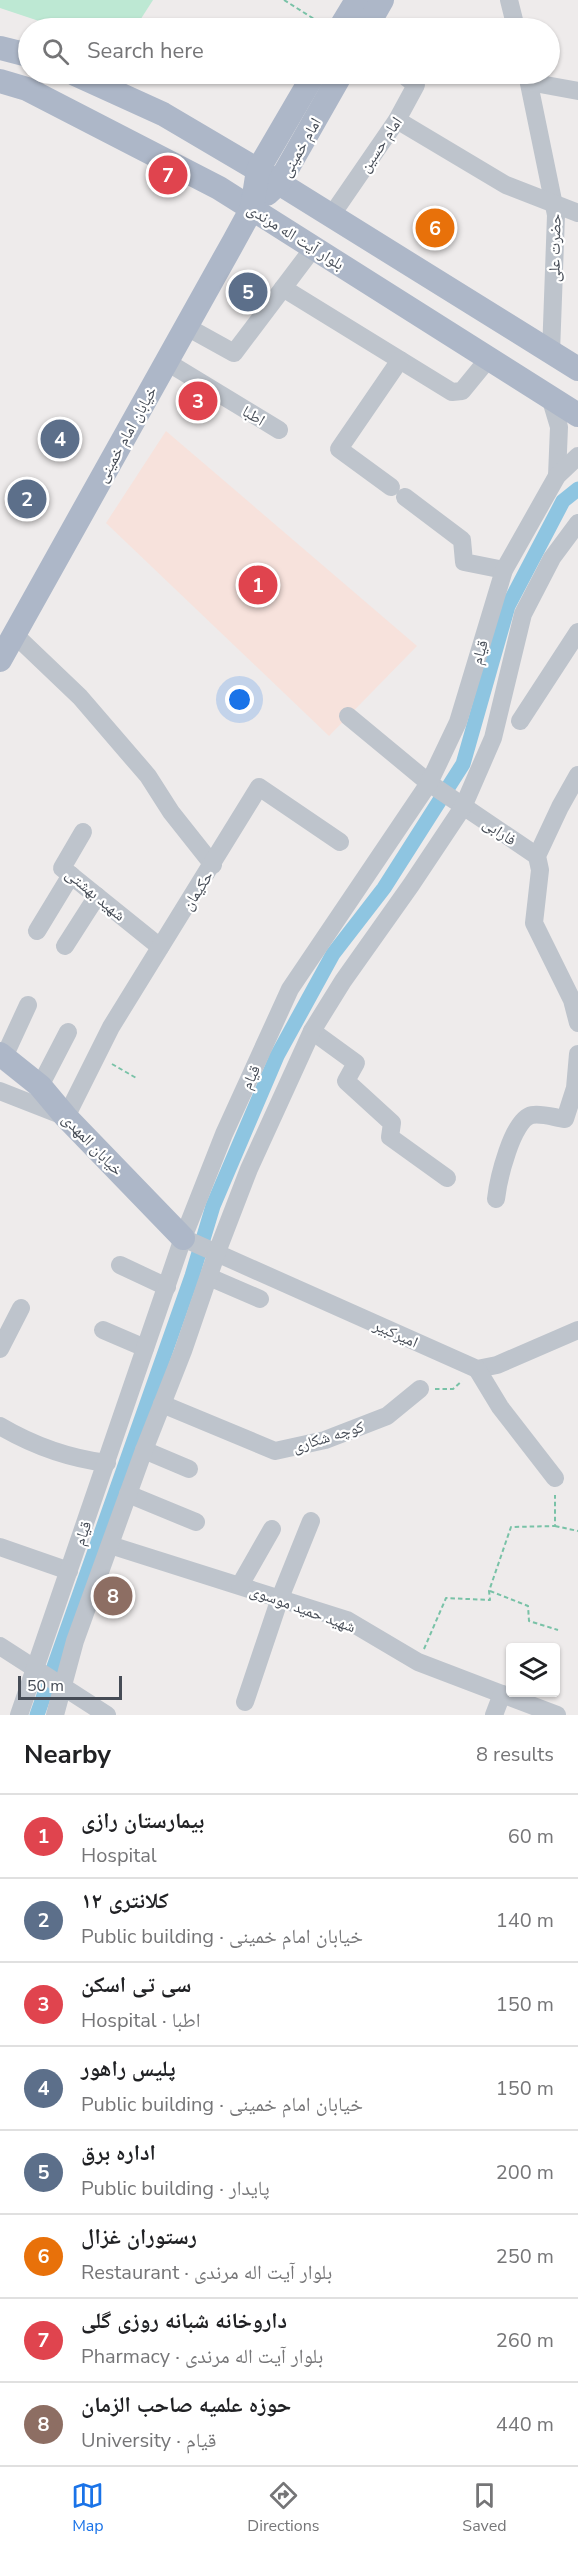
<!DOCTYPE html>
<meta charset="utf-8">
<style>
:root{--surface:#fff;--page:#f6f6f6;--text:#202124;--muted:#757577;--line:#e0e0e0;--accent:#1a73e8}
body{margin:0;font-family:"Nunito Sans","Noto Naskh Arabic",sans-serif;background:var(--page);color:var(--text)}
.controls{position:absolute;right:18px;bottom:18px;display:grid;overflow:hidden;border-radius:6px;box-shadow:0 2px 4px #0004}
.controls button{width:54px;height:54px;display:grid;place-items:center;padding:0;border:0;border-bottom:2px solid var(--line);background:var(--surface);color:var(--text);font:30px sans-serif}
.scale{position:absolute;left:18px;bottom:15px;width:104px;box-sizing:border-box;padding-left:6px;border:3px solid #464c56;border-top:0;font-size:16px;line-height:21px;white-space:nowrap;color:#464c56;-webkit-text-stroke:4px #fff;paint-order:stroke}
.you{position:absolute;left:240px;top:700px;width:21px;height:21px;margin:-15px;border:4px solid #fff;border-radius:50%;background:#1a73e8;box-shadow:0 0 0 9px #1a73e833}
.badge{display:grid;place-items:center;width:39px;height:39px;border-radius:50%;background:var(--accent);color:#fff;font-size:20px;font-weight:700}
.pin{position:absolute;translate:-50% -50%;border:3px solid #fff;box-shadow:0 2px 6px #0006}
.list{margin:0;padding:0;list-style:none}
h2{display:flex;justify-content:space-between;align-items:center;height:78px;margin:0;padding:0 24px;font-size:26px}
h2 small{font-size:20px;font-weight:400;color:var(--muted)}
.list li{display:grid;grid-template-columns:39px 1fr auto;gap:18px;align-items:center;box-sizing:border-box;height:84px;padding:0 24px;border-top:2px solid var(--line)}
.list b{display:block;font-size:22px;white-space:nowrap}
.list p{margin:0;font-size:20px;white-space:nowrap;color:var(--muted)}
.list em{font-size:20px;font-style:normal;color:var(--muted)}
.icon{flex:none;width:33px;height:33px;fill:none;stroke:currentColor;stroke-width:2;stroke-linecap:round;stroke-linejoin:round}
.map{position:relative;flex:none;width:578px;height:1715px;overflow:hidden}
.search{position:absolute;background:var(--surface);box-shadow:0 2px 4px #0004;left:18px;right:18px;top:18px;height:66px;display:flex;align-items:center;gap:15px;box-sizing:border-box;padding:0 21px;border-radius:33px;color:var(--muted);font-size:22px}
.sheet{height:750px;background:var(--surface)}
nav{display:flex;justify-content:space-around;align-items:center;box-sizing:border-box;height:84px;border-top:2px solid var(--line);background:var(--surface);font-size:16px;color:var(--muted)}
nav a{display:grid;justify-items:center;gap:3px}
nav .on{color:var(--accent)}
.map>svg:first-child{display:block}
.medical{fill:#f7e2dc}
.green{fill:#bde8d3}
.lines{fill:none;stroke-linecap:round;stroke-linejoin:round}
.canal{stroke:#8ec5e1;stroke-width:15}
.path{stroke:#79c2a7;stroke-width:2;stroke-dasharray:4.5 3;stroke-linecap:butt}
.minor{stroke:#bec4cc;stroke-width:18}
.major{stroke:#adb7c8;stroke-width:24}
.labels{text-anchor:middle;stroke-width:4.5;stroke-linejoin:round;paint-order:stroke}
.street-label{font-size:16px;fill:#464c56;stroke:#fff}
</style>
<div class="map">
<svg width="578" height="1715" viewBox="0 0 578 1715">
<rect width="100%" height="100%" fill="#eeebeb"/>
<polygon class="medical" points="166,431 417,646 329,736 106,523"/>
<polygon class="green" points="0,0 153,0 135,28 60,28 0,8"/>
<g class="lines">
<polyline class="canal" points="37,1715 192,1276 213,1206 277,1056 333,954 384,888 463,764 508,606 563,501 578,489"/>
<g class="path">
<polyline points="284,0 322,24"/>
<polyline points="112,1064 138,1079"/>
<polyline points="435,1389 453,1389 462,1381"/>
<polyline points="555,1526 578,1531"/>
<polyline points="490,1591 528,1606 529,1621 558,1630"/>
<polyline points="424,1649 446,1598 490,1600 489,1591 511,1527 555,1526 555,1495"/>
</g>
<g class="minor">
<polyline points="509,0 516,28"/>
<polyline points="527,74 556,215 551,353"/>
<polyline points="529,82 578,91"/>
<polyline points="397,120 506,185 578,213"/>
<polyline points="331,216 397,120 416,85 402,74"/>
<polyline points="283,288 452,392 462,391 489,358"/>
<polyline points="187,327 234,353 314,247"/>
<polyline points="167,362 279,430"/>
<polyline points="550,397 559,427 557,476"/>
<polyline points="391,487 339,449 400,360"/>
<polyline points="405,497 462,540 464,562 504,570"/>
<polyline points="14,634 80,697 148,776 171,812 213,865"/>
<polyline points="348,716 429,783 537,856"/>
<polyline points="520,721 578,632"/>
<polyline points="578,775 560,807 537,856 540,870 534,923 572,1000 578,1023"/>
<polyline points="83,832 62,868 160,947"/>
<polyline points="37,931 71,875"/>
<polyline points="65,946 97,896"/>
<polyline points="312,1031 356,1063 346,1081 392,1123 390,1137 447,1178"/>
<polyline points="4,1057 28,1005"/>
<polyline points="40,1086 68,1032"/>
<polyline points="0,1091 66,1117 111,1027 259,787 340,842"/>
<path d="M496,1199C498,1181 512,1119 532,1115C542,1113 556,1118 565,1119L575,1088L578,1054"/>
<polyline points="183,1238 477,1369 497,1365 578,1330"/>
<polyline points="120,1265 167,1287"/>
<polyline points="209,1277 260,1299"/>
<polyline points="103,1330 145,1348"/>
<polyline points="0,1349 21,1308"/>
<polyline points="477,1369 500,1407 555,1478"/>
<polyline points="162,1404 275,1451 325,1440 387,1416 420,1389"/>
<path d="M0,1426C34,1446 67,1458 107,1463"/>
<polyline points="144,1450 189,1469"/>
<polyline points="128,1494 196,1522"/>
<polyline points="110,1545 347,1620 418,1662 557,1715"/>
<polyline points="0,1547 69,1571"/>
<polyline points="240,1585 272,1529"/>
<polyline points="0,1646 107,1715"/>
<polyline points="245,1702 280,1598 311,1521"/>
<polyline points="19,1715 183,1238 224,1134 290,989 429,783 458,722 504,570 557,476 578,456"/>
<polyline points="55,1715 75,1641 144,1450 183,1351 217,1252 249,1169 312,1031 343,981 411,885 463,807 493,738 523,614 552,558 578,523"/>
<polyline points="494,1715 502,1694"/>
</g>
<g class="major">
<polyline points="340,28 357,0"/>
<polyline points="366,28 382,0"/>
<polyline points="0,48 28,55"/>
<polyline points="75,74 163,114 258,170 578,369"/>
<polyline points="0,81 27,89 219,188 578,415"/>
<polyline points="267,194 279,183 341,74"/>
<polyline points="0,660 234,241 252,208 258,170 314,74"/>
<polyline points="0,1054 40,1086 66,1117 183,1238"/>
</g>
</g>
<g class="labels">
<g class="street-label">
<text transform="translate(380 144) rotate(-56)" y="6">امام حسین</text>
<text transform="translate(300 147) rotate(-60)" y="6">امام خمینی</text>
<text transform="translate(296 236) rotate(32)" y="6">بلوار آیت اله مرندی</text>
<text transform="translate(554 248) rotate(-89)" y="6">حضرت علی</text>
<text transform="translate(254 415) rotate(31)" y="6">اطبا</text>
<text transform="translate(126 434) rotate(-61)" y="6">خیابان امام خمینی</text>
<text transform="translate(479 652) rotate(-73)" y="6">قیام</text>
<text transform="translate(500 831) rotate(34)" y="6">فارابی</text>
<text transform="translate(197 890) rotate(-57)" y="6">حکیمان</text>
<text transform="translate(96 894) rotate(40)" y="6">شهید بهشتی</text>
<text transform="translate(250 1077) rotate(-65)" y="6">قیام</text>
<text transform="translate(93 1144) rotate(46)" y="6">خیابان المهدی</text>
<text transform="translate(396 1333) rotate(24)" y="6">امیرکبیر</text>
<text transform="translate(328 1436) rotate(-17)" y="6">کوچه شکاری</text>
<text transform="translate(82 1533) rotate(-71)" y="6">قیام</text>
<text transform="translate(303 1608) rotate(20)" y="6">شهید حمید موسوی</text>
</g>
</g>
</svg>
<div class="controls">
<button><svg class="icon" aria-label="layers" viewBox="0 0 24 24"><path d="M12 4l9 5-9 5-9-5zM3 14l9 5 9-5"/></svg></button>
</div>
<div class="scale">50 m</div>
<div class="you"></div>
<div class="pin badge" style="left:258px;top:585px;background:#e0444e">1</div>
<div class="pin badge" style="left:27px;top:499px;background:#5c6f8a">2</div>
<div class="pin badge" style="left:198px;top:401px;background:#e0444e">3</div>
<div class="pin badge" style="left:60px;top:439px;background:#5c6f8a">4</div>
<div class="pin badge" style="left:248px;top:292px;background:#5c6f8a">5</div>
<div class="pin badge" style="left:435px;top:228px;background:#e8710a">6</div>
<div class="pin badge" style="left:168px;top:175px;background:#e0444e">7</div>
<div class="pin badge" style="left:113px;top:1596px;background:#8d6e63">8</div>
<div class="search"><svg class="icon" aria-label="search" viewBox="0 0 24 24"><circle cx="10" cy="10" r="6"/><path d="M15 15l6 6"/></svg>Search here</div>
</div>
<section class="sheet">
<h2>Nearby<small>8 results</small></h2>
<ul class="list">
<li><span class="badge" style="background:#e0444e">1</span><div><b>بیمارستان رازی</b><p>Hospital</p></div><em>60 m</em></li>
<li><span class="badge" style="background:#5c6f8a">2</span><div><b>کلانتری ۱۲</b><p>Public building · خیابان امام خمینی</p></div><em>140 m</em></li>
<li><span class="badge" style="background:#e0444e">3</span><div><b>سی تی اسکن</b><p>Hospital · اطبا</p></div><em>150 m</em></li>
<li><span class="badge" style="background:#5c6f8a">4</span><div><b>پلیس راهور</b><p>Public building · خیابان امام خمینی</p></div><em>150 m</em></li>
<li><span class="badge" style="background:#5c6f8a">5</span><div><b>اداره برق</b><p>Public building · پایدار</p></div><em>200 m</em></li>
<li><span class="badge" style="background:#e8710a">6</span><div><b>رستوران غزال</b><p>Restaurant · بلوار آیت اله مرندی</p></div><em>250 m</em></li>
<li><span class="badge" style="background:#e0444e">7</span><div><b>داروخانه شبانه روزی گلی</b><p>Pharmacy · بلوار آیت اله مرندی</p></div><em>260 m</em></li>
<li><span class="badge" style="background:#8d6e63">8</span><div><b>حوزه علمیه صاحب الزمان</b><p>University · قیام</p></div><em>440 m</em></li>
</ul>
</section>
<nav>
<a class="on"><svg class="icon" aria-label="map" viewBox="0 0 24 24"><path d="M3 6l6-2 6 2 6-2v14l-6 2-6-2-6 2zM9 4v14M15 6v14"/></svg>Map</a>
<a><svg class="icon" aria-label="directions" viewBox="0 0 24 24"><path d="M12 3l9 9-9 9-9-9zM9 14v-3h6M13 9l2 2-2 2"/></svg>Directions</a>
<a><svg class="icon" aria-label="saved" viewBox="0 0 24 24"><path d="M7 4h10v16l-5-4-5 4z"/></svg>Saved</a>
</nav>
